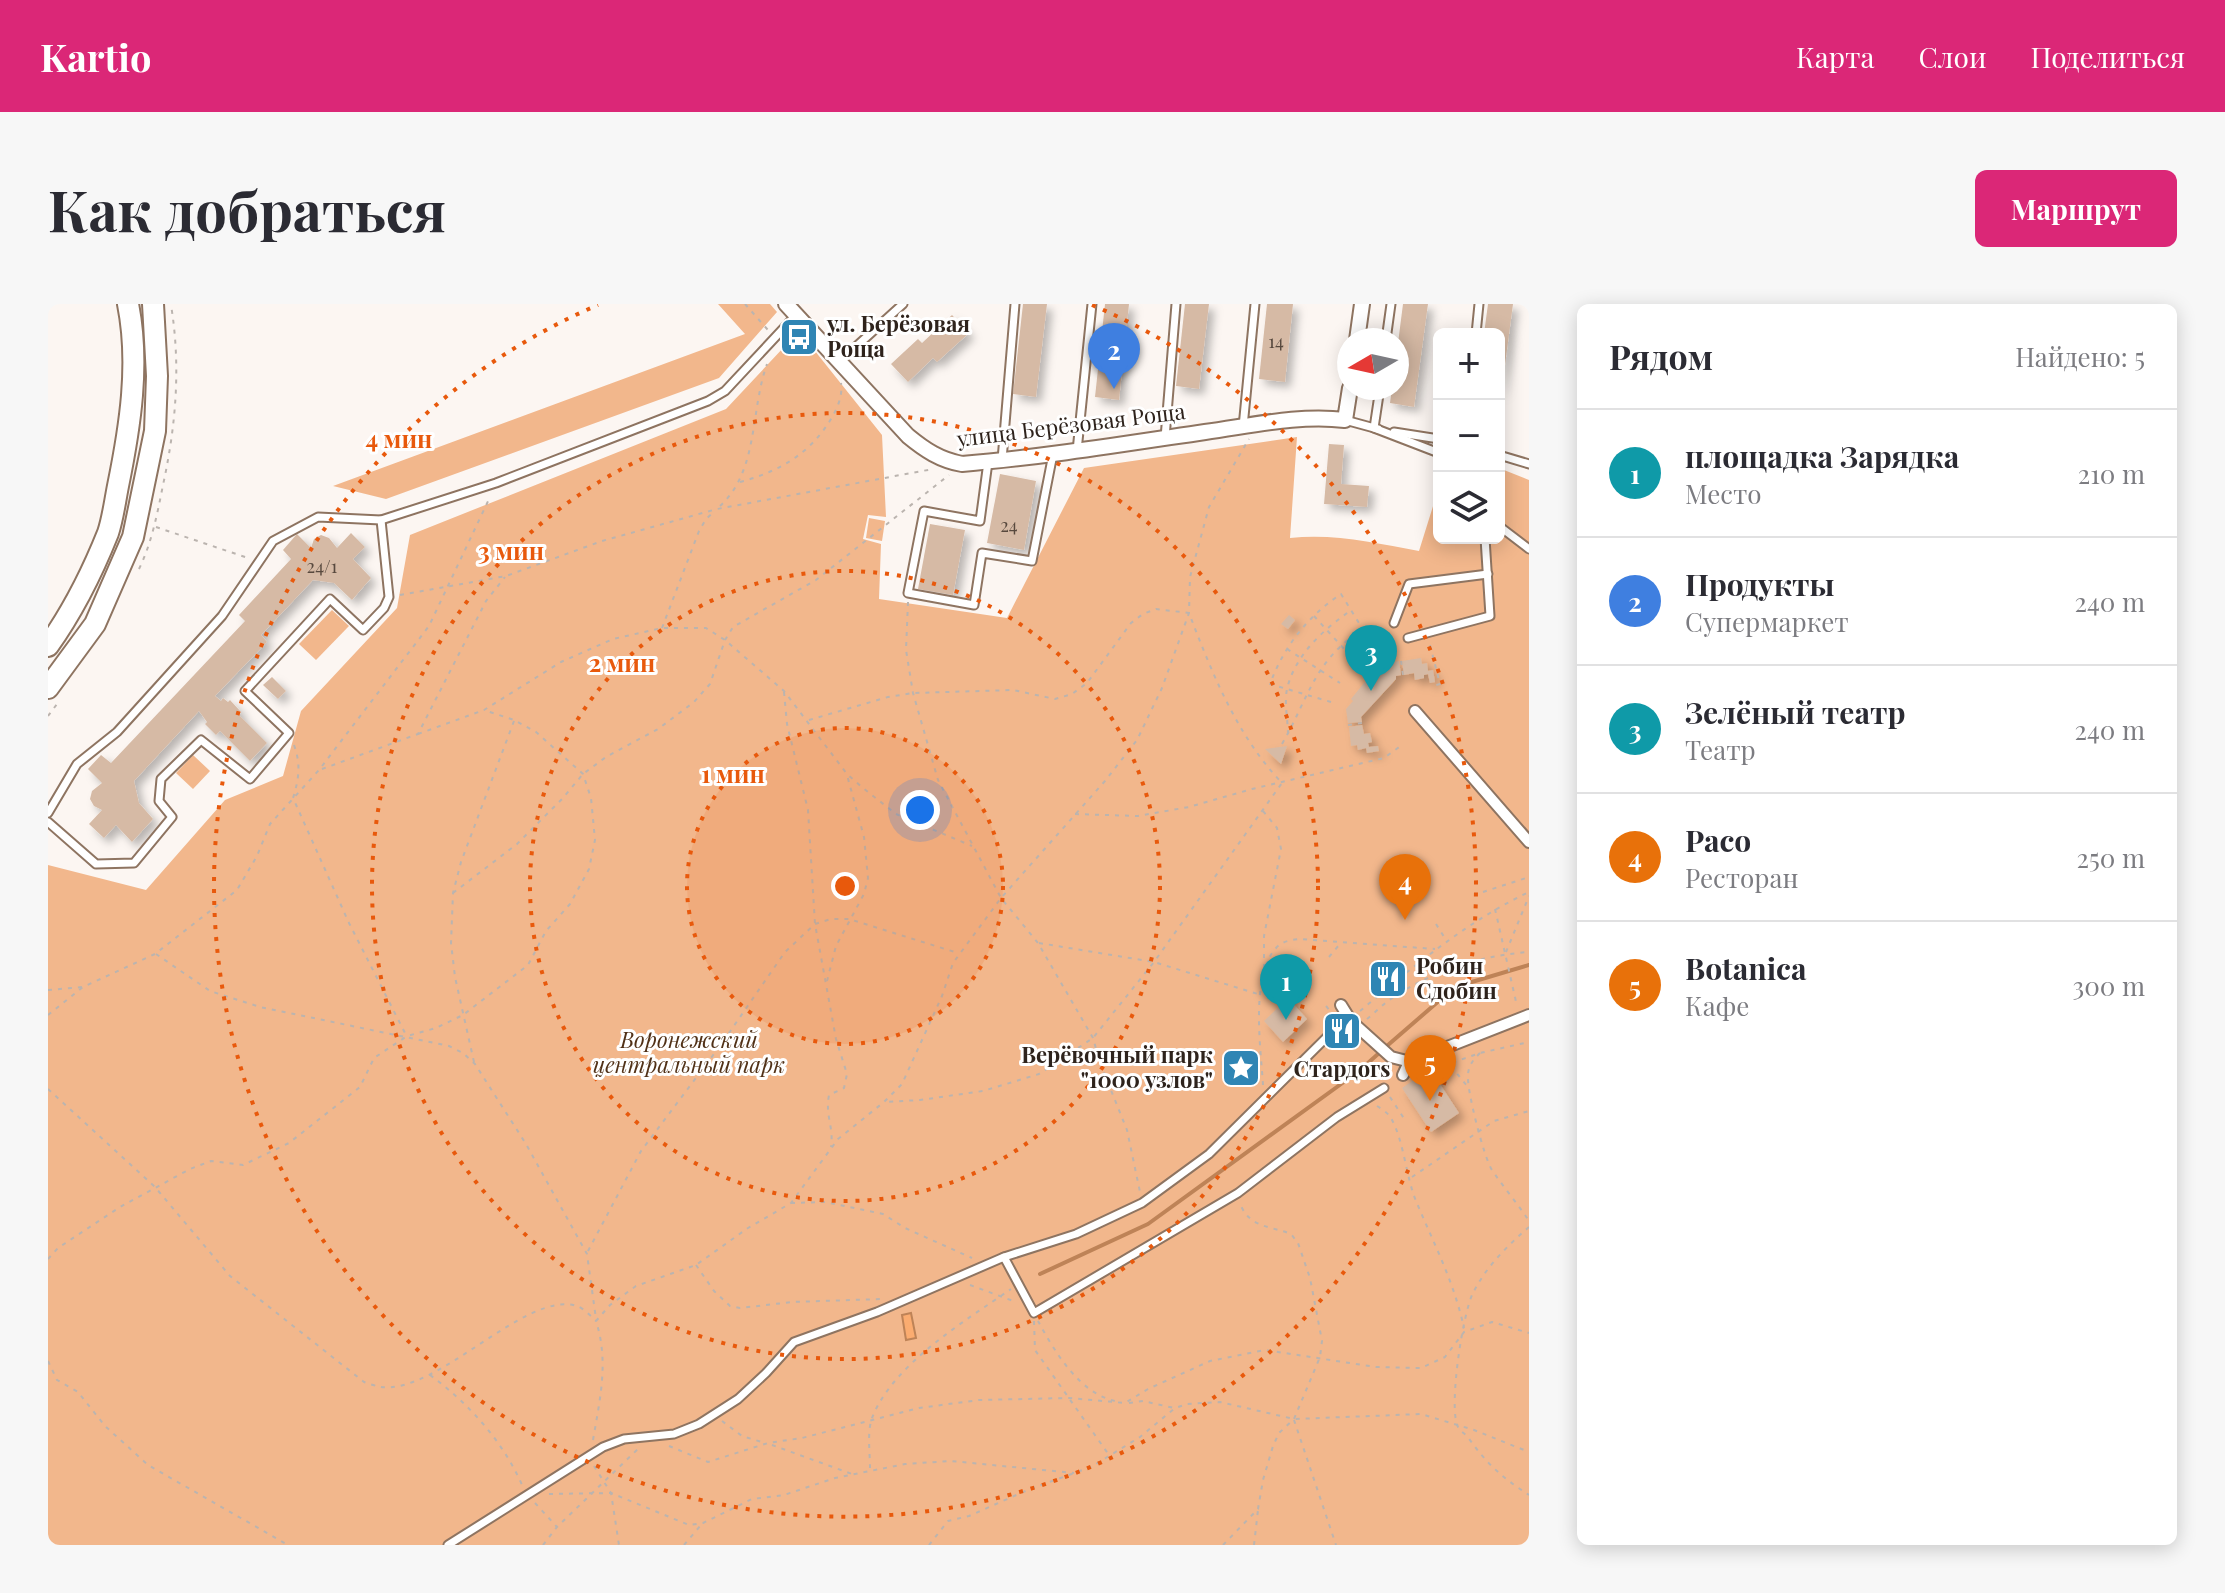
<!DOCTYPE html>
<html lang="ru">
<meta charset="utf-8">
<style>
:root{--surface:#fff;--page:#f7f7f7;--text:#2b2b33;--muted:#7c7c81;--line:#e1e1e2;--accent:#db2777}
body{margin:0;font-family:"Playfair Display",serif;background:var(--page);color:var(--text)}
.controls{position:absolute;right:24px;top:24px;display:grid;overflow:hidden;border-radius:12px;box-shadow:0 4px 20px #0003}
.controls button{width:72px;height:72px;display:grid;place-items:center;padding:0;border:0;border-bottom:2px solid var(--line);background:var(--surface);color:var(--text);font:40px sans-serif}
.compass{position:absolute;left:1289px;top:24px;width:72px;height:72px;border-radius:50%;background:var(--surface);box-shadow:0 4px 20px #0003;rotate:261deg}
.you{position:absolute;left:872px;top:506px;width:28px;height:28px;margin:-20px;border:6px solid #fff;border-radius:50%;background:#1a73e8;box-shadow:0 0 0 12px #1a73e833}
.badge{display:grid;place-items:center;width:52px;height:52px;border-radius:50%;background:var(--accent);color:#fff;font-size:26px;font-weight:700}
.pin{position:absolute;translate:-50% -66px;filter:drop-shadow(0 2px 4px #0008)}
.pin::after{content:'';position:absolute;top:42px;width:28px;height:24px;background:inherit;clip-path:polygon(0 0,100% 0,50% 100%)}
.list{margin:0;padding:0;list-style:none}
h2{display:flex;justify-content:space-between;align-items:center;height:104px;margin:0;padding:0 32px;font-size:34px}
h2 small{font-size:26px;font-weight:400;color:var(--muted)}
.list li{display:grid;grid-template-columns:52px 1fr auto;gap:24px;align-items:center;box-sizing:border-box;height:128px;padding:0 32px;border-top:2px solid var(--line)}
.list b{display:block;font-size:30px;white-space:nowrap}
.list p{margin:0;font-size:26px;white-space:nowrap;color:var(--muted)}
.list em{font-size:26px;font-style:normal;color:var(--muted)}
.icon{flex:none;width:44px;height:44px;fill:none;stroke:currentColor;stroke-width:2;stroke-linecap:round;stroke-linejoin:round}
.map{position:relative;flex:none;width:1481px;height:1241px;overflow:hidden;border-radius:12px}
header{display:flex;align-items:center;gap:48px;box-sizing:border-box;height:112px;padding:0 40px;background:var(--accent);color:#fff}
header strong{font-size:38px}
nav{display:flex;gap:44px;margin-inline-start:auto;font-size:28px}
.intro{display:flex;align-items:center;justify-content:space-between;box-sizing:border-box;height:192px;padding:0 48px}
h1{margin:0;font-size:56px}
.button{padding:20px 36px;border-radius:12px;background:var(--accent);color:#fff;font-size:28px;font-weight:700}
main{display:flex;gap:48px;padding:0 48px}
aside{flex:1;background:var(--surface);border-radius:12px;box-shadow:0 4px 20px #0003}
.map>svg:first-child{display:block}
.green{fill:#f2b78c}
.water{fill:#fbac70;stroke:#be8357;stroke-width:2}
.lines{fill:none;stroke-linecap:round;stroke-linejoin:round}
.stream{stroke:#be8357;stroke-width:4}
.building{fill:#d6baa5;filter:url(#shadow)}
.service-casing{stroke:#8e7461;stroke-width:11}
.pedestrian-casing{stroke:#8e7461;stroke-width:14}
.minor-casing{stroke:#8e7461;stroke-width:18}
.secondary-casing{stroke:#8e7461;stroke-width:24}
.path{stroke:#bbb4af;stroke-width:2;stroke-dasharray:4 6;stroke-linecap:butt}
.service{stroke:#fff;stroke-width:7}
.pedestrian{stroke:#fff;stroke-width:10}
.minor{stroke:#fff;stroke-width:14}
.secondary{stroke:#fff;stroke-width:20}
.ring{fill:none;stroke:#e8590c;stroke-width:4;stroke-dasharray:4 8}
.labels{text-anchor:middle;stroke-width:6;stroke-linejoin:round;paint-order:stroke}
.number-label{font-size:18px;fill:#58493e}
.poi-label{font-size:22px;font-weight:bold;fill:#2e231c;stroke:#fff;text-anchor:start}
.street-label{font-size:22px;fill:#2e231c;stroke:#fff}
.park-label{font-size:22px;font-style:italic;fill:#513117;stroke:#fff}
.centre{fill:#e8590c;stroke:#fff;stroke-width:4}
.ring-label{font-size:24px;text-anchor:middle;font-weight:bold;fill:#e8590c;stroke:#fff;stroke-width:6;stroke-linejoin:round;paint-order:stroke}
</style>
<header>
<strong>Kartio</strong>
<nav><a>Карта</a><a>Слои</a><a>Поделиться</a></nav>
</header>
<div class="intro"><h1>Как добраться</h1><a class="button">Маршрут</a></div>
<main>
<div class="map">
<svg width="1481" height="1241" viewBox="0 0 1481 1241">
<defs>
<filter id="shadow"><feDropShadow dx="5.5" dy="5.5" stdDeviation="4" flood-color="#0004"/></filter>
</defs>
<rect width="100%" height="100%" fill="#fcf6f2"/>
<g class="green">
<polygon points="670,0 722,0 729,8 671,74 338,195 285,182 697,30"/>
<path d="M751,27L834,131L838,213L820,211L815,235L833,240L831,295L959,314L1036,164L1249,133L1242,234C1285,229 1328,239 1371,247L1391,183V234H1451V164L1481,176V1241H0V561L98,586L177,496L235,472L253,407L349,304L362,231L678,105Z"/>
<polygon points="821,214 837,217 834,237 818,234"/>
<polygon points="284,306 301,322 268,356 251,340"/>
<polygon points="145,451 162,467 145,485 128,469"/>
</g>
<polygon class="water" points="863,1009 868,1034 858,1036 854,1011"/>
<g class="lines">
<g class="stream">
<polyline points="1340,741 1407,683 1481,661"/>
<polyline points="992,970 1100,920 1311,767 1330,750"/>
</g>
</g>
<g class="building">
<polygon points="975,0 999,0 988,93 965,90"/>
<polygon points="1057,0 1081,0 1071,96 1047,93"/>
<polygon points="1137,0 1161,0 1151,85 1128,82"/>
<polygon points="1219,0 1245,0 1237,78 1211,75"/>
<polygon points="1355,0 1380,0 1366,103 1342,99 1344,84 1349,84 1349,47"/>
<polygon points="1440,0 1465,0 1453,91 1451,30 1436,30"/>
<polygon points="904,11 921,29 889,58 885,54 860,78 843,60 870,35 874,39"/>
<polygon points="1281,140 1296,141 1293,180 1321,182 1319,203 1276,200"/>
<polygon points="952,170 988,177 976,246 939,239"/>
<polygon points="882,220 917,226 905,291 870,285"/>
<polygon points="303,229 317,243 305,255 323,274 304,296 286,279 265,276 213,331 219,338 167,392 173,397 175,394 180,398 182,396 193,408 191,411 219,439 202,457 172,427 168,431 157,420 159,418 151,407 86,477 91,499 105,515 84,538 68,521 56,534 41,520 54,506 46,502 42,495 44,487 54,479 40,465 53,451 63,459 197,317 191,311 243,255 235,246 249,230 263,244 266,235 273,231 281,234 289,244"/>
<polygon points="1241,311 1247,316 1240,325 1233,320"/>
<polygon points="1373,354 1374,360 1379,359 1380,367 1385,366 1387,378 1382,379 1380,370 1376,371 1376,374 1367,376 1366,369 1356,371 1354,357"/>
<polygon points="1351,357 1353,371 1348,372 1348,375 1313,413 1314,418 1300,419 1298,405 1305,397 1303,395 1329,363 1331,365 1338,359"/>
<polygon points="224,373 238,387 230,395 215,381"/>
<polygon points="1314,421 1316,430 1322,429 1324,438 1320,439 1321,443 1330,442 1331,447 1319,449 1318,444 1310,446 1309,441 1303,442 1301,423"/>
<polygon points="1239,442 1233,460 1217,445"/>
<polygon points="1240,694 1259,715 1235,738 1216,717"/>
<polygon points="1382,765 1411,809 1383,828 1354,784"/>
</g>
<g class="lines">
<g class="service-casing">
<g id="service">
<polyline points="1428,30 1431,0"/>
<polyline points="1338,36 1343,0"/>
<polyline points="791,58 855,0"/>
<polyline points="1332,84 1326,124 1391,149"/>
<polyline points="1297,116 1330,125"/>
<polyline points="1195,123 1207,0"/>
<polyline points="1346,128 1391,135"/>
<polyline points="1117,134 1128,0"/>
<polyline points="1029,147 1044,0"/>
<polyline points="1451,151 1481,160"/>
<polyline points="954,156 967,0"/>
<polyline points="940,158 932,217 876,207 860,289 926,301 934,249 984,257 1005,150"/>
<polyline points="1451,222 1481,245"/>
<polyline points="1346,319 1361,280 1440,270"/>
<polyline points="1360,334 1442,312 1437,234"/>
<polyline points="0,509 29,460 69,428 174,312 225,237 270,213 333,216 448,179 660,97 677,87 748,11"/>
<polyline points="0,518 48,560 86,559 124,513 111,497 113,475 153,436 202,475 241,429 197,387 282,295 315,326 336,304 341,293 333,216"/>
<polyline points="956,953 1028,930 1094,899 1161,850 1293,719"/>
<polyline points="400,1241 555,1143 576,1135 626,1130 651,1120 690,1095 718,1069 746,1038 829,1008 956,953 986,1009 1190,889 1289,813 1336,784"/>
</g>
</g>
<g class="pedestrian-casing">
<g id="pedestrian">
<polyline points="1367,407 1481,538"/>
<polyline points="1293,701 1303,717 1343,753 1382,763"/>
<polyline points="1355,771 1361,758 1481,711"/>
</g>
</g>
<g class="minor-casing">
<g id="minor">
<path d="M738,0L860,132C877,146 892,156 914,160C995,153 1076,140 1157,128C1202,122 1252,110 1297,116L1302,84"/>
<polyline points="1309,36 1314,0"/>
</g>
</g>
<g class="secondary-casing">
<g id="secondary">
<path d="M0,342C25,307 44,269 60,229C65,214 67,197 70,182C82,123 92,60 80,0"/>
<polyline points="0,384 47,320 85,233 107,127 109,72 105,0"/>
</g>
</g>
<g class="path">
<polyline points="697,0 720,26"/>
<path d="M692,178C730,168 762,150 783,115C789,105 795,92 793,79"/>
<path d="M672,202C711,166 702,107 719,60"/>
<polyline points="108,223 200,254"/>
<path d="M91,265C104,238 109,211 115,181C128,121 133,62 123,1"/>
<polyline points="352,291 458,272 554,237 669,205 885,165"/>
<polyline points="860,298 858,346 865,389 890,476 953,594 990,639 1045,734 1052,759 1079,826 1092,888"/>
<polyline points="1266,312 1309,359"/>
<polyline points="614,324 651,227 658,215 667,207"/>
<polyline points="1382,341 1392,380 1384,382"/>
<polyline points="1239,345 1292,379"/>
<polyline points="1353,357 1355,371"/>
<path d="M736,388L739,420L760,506L767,620L788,735L799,770L796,784L781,791C777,813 786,822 783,843"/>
<path d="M1283,398L1222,380C1236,342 1260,312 1293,290L1327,345"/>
<polyline points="0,412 9,400"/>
<path d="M761,416L840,393L865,389L965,386L1007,395L1024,390L1039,379L1083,319L1095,310L1108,305L1141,309C1164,369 1189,432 1234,479L1106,658L1045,734L991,770L935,787L872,796L836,798"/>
<polyline points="1300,421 1314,419"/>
<polyline points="370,430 436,406 513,358 565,335 614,324 658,324 677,336 736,387 799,470 815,484 848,510 924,542"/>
<path d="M1240,430C1240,416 1236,399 1239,385C1247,351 1275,326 1302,307"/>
<path d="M1234,440C1262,391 1265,359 1314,325"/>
<path d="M246,441C253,460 251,475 245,494L301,619L358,731"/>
<polyline points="274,465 370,430 438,297 457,273"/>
<polyline points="1215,507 1229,524 1233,545 1216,632 1216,665"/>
<polyline points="1027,510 1090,512 1141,503 1204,485 1336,454 1354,441"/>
<polyline points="1435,588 1481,573"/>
<polyline points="405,589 469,540 514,495 535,470 558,453 610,425 646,398 662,380 677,336 685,323 768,276 901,171"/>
<polyline points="1447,605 1469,702"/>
<polyline points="1388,620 1398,636"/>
<polyline points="991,639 1106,658 1213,691"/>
<polyline points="1458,648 1481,592"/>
<polyline points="108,650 162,687 212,703 401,742 415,749 427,760 478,840 539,950 548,1015"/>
<polyline points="1281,653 1291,641"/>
<polyline points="779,677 788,642 816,590 820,574 816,533 799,471"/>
<polyline points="0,686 35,683"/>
<polyline points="1278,702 1283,708"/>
<path d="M1312,707C1366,662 1418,618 1481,588"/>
<polyline points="0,711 35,683 107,650 189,586 209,552 222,520 271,466 381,322 442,193"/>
<path d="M1319,715C1329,707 1338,697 1349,691C1387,666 1436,651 1481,648"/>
<path d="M1432,749C1425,756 1421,761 1420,770C1418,784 1436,854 1444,866C1456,884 1470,900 1481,917"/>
<polyline points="426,758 407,673 403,639 405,589 413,558 466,417"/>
<polyline points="1395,762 1432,749 1481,738"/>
<polyline points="1403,762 1419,782"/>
<path d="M1215,781C1213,746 1202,672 1228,644C1234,637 1243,636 1251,635L1387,645"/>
<path d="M0,785L107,883L182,972L316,1078C321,1080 328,1082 333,1083C391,1090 477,986 529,1002C535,1004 543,1012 548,1017"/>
<polyline points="1342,793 1357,816"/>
<path d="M1329,802C1334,805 1340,809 1343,814C1356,837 1358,873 1368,897C1386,940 1406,978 1416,1024"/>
<polyline points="1364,873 1446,817 1481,807"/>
<polyline points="743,899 777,898 835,910 857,924 924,954"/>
<path d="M1481,923C1459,942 1438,963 1425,989C1415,1008 1400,1104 1410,1123C1412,1127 1416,1129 1419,1132C1439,1160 1452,1172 1481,1191"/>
<polyline points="540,947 593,847 672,742 737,648 767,620 783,615 801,615 910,649"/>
<polyline points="0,955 10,944 72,903 142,865 163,857 195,861 241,839 312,783 326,754 359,732 388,724 415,711 480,661 498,627 522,600 541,565 547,536 543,494 535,470 488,428 466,416 436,406"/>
<polyline points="648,961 666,987 682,1002 692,1004 744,998 833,995"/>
<polyline points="922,981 968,998"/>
<polyline points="986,1017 987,1046 1061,1151"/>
<path d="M990,1017C1007,1048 1031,1089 1067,1097"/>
<polyline points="0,1057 9,1076 30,1088 57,1122 100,1161 240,1241"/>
<path d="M382,1071C420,1099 455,1137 474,1181"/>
<polyline points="1081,1099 1095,1097 1126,1104"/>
<polyline points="1246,1116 1288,1241"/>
<polyline points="674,1117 694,1132 717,1139"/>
<path d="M545,1136C552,1095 561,1057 548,1017L562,1001L588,982L648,961L700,924L743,899L790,835L836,798L854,780L894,692L905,659L953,594L1057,477L1089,436L1114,384L1141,309L1142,273L1161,203L1201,135"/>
<polyline points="724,1141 804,1170"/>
<polyline points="621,1142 660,1158 720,1139 754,1134 871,1104 931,1096 1021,1094 1077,1099 1100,1085 1162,1057 1217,1046 1328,1063 1373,1064 1397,1053 1416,1028 1444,1018 1481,1029"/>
<polyline points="546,1162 563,1189 571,1241"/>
<path d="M822,1164C822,1149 819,1128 824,1114C845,1060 917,1017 963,985"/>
<polyline points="501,1190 563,1189 641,1221 655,1219 704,1195 736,1191 787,1174 857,1160 903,1157 1026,1169"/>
<polyline points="487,1199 509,1223"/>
<polyline points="495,1241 509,1223 592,1143"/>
<polyline points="636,1241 653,1221"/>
<polyline points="881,1241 900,1217 921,1212 982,1185 1043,1163 1092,1133 1127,1104 1139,1100 1172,1098 1246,1115 1373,1110 1426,1126 1481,1148"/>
<path d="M1175,1241L1210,1205L1215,1176L1225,1142L1231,1129L1246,1115L1272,1053L1274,1037L1262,974L1250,939L1243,930C1223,922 1203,924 1193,902"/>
<polyline points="1206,1241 1210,1206"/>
</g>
<use href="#service" class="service"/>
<use href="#pedestrian" class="pedestrian"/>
<use href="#minor" class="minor"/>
<use href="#secondary" class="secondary"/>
</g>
<circle cx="797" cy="582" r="158" fill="#e8590c" fill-opacity=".12"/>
<g class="ring">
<circle cx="797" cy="582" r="158"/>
<circle cx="797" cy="582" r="315"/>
<circle cx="797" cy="582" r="473"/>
<path d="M1044 1A631 631 0 1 1 550 1"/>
</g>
<defs>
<g id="bus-square" transform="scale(2)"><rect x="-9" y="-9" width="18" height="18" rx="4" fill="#2f85b4" stroke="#fff"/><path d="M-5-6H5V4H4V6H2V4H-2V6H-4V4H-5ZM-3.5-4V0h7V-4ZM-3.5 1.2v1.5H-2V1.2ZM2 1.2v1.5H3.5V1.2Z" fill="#fff"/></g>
<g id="restaurant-square" transform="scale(2)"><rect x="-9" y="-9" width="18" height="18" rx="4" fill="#2f85b4" stroke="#fff"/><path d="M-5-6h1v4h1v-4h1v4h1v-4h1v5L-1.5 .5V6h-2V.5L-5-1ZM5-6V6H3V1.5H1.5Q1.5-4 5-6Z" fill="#fff"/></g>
<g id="sight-square" transform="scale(2)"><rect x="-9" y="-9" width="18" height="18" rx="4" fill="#2f85b4" stroke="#fff"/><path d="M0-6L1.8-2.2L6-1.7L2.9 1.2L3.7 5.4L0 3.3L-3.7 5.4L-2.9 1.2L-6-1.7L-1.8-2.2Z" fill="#fff"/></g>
</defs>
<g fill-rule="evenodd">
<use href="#bus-square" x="751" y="33"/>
<use href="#restaurant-square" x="1340" y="675"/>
<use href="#restaurant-square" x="1294" y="727"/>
<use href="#sight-square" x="1193" y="764"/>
</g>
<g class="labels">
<g class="number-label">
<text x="1228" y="44">14</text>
<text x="961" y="228">24</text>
<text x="274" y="269">24/1</text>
</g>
<g class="poi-label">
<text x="779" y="28">ул. Берёзовая<tspan x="779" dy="25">Роща</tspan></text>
<text x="1368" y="670">Робин<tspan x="1368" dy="25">Сдобин</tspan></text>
<text x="1165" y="759" text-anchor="end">Верёвочный парк<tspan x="1165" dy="25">"1000 узлов"</tspan></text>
<text x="1294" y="773" text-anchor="middle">Стардогs</text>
</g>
<g class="street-label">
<text transform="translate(1023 121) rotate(-7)" y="8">улица Берёзовая Роща</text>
</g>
<g class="park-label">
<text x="641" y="744">Воронежский<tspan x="641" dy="25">центральный парк</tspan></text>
</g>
</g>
<circle cx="797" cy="582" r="12" class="centre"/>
<g class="ring-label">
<text x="351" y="144">4 мин</text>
<text x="463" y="256">3 мин</text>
<text x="574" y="368">2 мин</text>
<text x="685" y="479">1 мин</text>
</g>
</svg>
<div class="controls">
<button>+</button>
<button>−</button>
<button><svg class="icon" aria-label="layers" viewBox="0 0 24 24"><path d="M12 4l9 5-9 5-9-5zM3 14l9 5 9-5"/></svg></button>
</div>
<svg class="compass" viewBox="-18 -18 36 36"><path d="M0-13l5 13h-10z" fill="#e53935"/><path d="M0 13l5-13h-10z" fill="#7c7c81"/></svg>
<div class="you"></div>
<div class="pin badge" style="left:1238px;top:716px;background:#0f9aa8">1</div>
<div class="pin badge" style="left:1066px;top:85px;background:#3f7fe0">2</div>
<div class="pin badge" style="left:1323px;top:387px;background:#0f9aa8">3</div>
<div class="pin badge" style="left:1357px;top:616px;background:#e8710a">4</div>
<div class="pin badge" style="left:1382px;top:797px;background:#e8710a">5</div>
</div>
<aside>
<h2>Рядом<small>Найдено: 5</small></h2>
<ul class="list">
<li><span class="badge" style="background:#0f9aa8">1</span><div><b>площадка Зарядка</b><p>Место</p></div><em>210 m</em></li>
<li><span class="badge" style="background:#3f7fe0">2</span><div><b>Продукты</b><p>Супермаркет</p></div><em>240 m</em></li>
<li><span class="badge" style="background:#0f9aa8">3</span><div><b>Зелёный театр</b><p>Театр</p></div><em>240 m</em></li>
<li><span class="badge" style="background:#e8710a">4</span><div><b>Paco</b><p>Ресторан</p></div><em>250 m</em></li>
<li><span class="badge" style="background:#e8710a">5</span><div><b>Botanica</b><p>Кафе</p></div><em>300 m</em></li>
</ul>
</aside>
</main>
